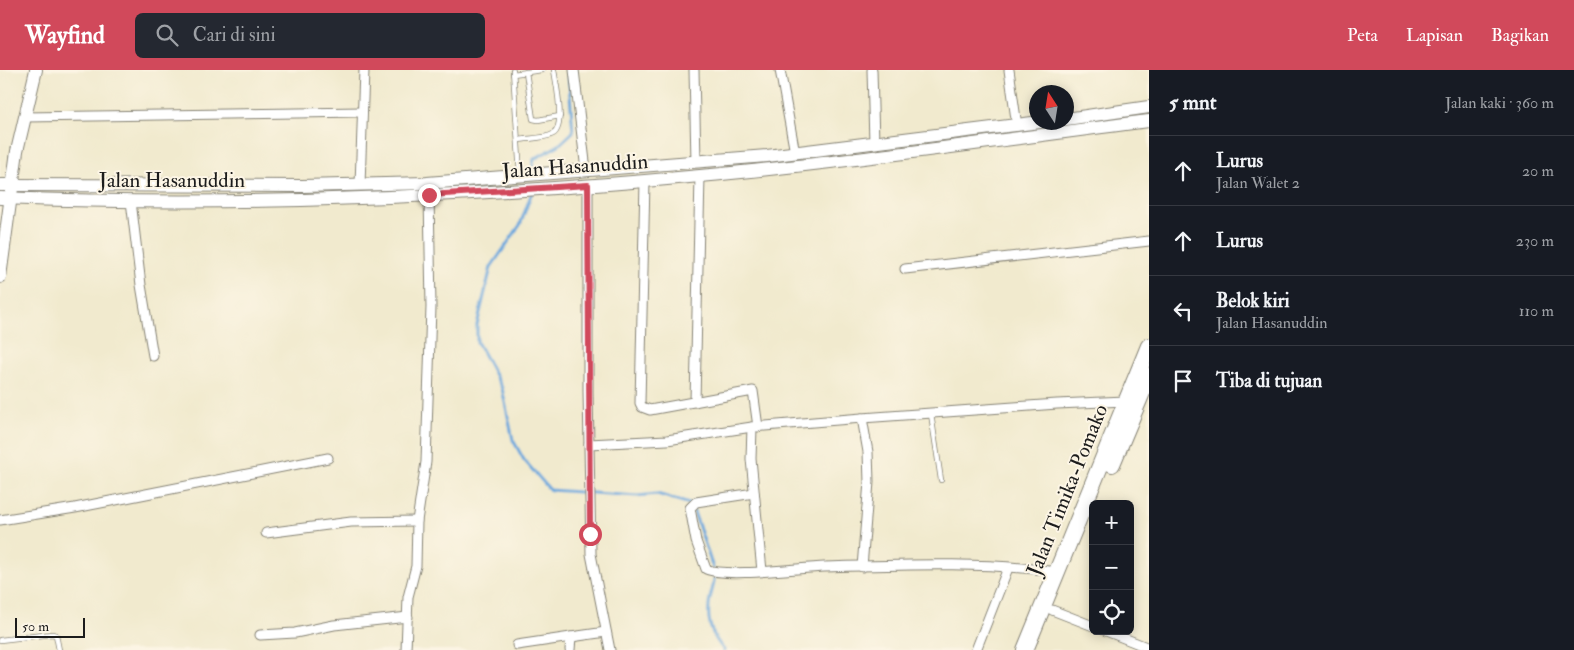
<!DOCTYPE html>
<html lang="id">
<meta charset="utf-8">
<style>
:root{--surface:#171b24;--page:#242831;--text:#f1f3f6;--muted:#9ea1a6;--line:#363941;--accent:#d1495b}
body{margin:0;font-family:"IM FELL Double Pica",serif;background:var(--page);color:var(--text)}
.controls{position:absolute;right:15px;bottom:15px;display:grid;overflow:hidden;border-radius:8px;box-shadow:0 2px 12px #0003}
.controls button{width:45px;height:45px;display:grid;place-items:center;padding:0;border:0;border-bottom:1px solid var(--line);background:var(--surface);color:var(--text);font:25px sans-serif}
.compass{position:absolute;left:1029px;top:15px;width:45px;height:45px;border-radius:50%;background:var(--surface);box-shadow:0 2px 12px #0003;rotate:348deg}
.scale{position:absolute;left:15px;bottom:12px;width:70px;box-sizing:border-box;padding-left:5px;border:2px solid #1c1c1c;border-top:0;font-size:14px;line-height:18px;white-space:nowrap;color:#1c1c1c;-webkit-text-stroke:4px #fcf5e5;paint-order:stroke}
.stop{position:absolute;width:15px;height:15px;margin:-11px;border:4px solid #d1495b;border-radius:50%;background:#fff}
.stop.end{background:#d1495b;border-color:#fff;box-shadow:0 1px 5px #0008}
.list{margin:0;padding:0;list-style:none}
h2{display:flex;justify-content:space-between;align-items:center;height:65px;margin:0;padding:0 20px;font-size:21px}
h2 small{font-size:16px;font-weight:400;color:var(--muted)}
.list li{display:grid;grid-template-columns:32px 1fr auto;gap:15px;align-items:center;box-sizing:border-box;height:70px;padding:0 20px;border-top:1px solid var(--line)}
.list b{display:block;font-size:19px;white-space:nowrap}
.list p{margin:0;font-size:16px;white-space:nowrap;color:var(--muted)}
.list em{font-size:16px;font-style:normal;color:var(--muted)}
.icon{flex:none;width:28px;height:28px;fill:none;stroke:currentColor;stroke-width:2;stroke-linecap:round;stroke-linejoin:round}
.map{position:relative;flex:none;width:1149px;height:580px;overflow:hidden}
header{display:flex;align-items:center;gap:30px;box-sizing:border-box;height:70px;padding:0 25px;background:var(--accent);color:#fff}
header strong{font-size:24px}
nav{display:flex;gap:28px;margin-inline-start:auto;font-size:18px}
.search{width:350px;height:45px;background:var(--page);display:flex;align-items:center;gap:12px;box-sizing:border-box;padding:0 18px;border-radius:8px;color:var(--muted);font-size:19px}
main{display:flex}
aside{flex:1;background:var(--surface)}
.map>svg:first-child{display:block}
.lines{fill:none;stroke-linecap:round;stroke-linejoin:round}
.stream{stroke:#6da8dd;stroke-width:3}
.lane-casing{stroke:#868375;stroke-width:6}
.street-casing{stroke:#868375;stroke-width:11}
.secondary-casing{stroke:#868375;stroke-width:14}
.highway-casing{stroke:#868375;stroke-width:18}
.lane{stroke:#fff;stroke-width:4.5}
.street{stroke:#fff;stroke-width:9}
.secondary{stroke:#fff;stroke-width:12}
.highway{stroke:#fff;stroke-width:16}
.route{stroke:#d1495b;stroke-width:6}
.labels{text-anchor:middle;stroke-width:4;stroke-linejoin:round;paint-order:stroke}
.street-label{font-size:21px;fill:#1c1c1c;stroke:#fcf5e5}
</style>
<header>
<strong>Wayfind</strong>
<div class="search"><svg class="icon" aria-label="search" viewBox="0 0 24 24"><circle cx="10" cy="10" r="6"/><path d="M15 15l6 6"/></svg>Cari di sini</div>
<nav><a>Peta</a><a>Lapisan</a><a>Bagikan</a></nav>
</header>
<main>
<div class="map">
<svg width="1149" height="580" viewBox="0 0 1149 580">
<rect width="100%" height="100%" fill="#fcf5e5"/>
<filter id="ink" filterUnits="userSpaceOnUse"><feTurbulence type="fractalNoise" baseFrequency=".02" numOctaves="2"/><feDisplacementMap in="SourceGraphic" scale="10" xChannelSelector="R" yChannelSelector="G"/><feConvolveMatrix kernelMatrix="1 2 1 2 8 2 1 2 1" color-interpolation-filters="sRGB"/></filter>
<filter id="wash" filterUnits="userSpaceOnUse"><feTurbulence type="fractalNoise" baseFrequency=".0096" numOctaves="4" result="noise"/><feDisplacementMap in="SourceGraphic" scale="20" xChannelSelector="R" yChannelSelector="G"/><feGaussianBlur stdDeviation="1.12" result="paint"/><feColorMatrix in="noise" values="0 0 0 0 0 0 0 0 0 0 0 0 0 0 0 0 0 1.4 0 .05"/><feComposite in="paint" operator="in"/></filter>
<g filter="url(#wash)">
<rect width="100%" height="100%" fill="#f1eace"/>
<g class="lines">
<g class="stream">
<polyline points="532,101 534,89 559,75 573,62 568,0"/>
<polyline points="532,122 520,155 491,197 477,255 477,272 502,318 513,370 524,390 550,420 637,426 657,424 690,434"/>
<polyline points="694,442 713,498"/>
<path d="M714,509C714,518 709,527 709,536C707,554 713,567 724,580"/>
</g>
</g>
</g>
<g filter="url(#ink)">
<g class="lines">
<g class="lane-casing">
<g id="lane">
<polyline points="513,0 520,104"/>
<polyline points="526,2 533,49 538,50 560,46"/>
<polyline points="513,4 542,0"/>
<path d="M518,70C529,68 544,69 553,64C566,57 556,13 554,0"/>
<polyline points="931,344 941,410"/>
<polyline points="0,570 52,564 56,565 59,580"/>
</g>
</g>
<g class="street-casing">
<g id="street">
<polyline points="574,0 586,100"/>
<polyline points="694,0 696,92"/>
<polyline points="780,0 795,83"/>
<polyline points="872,0 874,73"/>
<polyline points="1009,0 1017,56"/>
<polyline points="26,47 362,42"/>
<polyline points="645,111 640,333 642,337 650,340 753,321 758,357"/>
<polyline points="360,115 364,0"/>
<polyline points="588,115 588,321 591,484 610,580"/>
<polyline points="131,131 141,215 153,286"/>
<polyline points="905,199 1149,171"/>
<polyline points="695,332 700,106"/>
<polyline points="752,357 751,389 762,501"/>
<polyline points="589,374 667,370 752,357 862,348 1057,334 1126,331"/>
<path d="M754,423L696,432L690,438L696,471L706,499C726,508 798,498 824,497C898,495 983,491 1056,502"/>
<polyline points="0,450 75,438 328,388"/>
<polyline points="266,463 351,452 417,451"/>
<polyline points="862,497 869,412 868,382 862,348"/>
<polyline points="1052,540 1093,556"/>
<polyline points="1106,561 1149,578"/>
<polyline points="260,565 295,563 334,555 408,547"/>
<polyline points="517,575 571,567"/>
<polyline points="406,580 408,527 416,496 417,451 426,392 431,237 429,125"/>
<polyline points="570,580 571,567 606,562"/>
<polyline points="976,580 1008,498"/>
</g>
</g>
<g class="secondary-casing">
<g id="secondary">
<polyline points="1066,49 1149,37"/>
<polyline points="0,115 302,116 427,113 767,86 1040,52"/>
<path d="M0,128C234,137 468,128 700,106C850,92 1000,70 1149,51"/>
<polyline points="0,207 17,81 36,0"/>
</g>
</g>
<g class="highway-casing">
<g id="highway">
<polyline points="1112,394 1149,306"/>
<polyline points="1025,580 1149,276"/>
</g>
</g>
<use href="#lane" class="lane"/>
<use href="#street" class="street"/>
<use href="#secondary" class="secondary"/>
<use href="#highway" class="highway"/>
</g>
</g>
<g class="lines" filter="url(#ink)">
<polyline class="route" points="429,125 588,115 590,464"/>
</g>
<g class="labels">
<g class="street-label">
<text transform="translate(575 96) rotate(-4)" y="7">Jalan Hasanuddin</text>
<text x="172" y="117">Jalan Hasanuddin</text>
<text transform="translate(1067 420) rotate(-68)" y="7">Jalan Timika-Pomako</text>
</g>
</g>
</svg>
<div class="controls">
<button>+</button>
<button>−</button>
<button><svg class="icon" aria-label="locate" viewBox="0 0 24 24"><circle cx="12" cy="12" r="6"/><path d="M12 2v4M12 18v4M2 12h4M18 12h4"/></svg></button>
</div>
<svg class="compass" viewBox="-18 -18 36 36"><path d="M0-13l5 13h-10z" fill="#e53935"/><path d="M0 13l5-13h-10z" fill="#9ea1a6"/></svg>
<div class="scale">50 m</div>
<div class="stop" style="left:590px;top:464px"></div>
<div class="stop end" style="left:429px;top:125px"></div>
</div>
<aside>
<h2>5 mnt<small>Jalan kaki · 360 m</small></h2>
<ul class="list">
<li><svg class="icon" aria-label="ahead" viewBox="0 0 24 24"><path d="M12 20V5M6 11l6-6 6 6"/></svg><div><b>Lurus</b><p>Jalan Walet 2</p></div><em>20 m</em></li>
<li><svg class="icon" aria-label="ahead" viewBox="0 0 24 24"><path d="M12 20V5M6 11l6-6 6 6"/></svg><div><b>Lurus</b></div><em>230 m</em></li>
<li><svg class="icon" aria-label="left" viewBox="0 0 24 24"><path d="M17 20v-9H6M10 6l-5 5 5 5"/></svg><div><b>Belok kiri</b><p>Jalan Hasanuddin</p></div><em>110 m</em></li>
<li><svg class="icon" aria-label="arrive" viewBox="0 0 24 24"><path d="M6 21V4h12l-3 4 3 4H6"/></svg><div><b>Tiba di tujuan</b></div></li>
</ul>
</aside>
</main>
